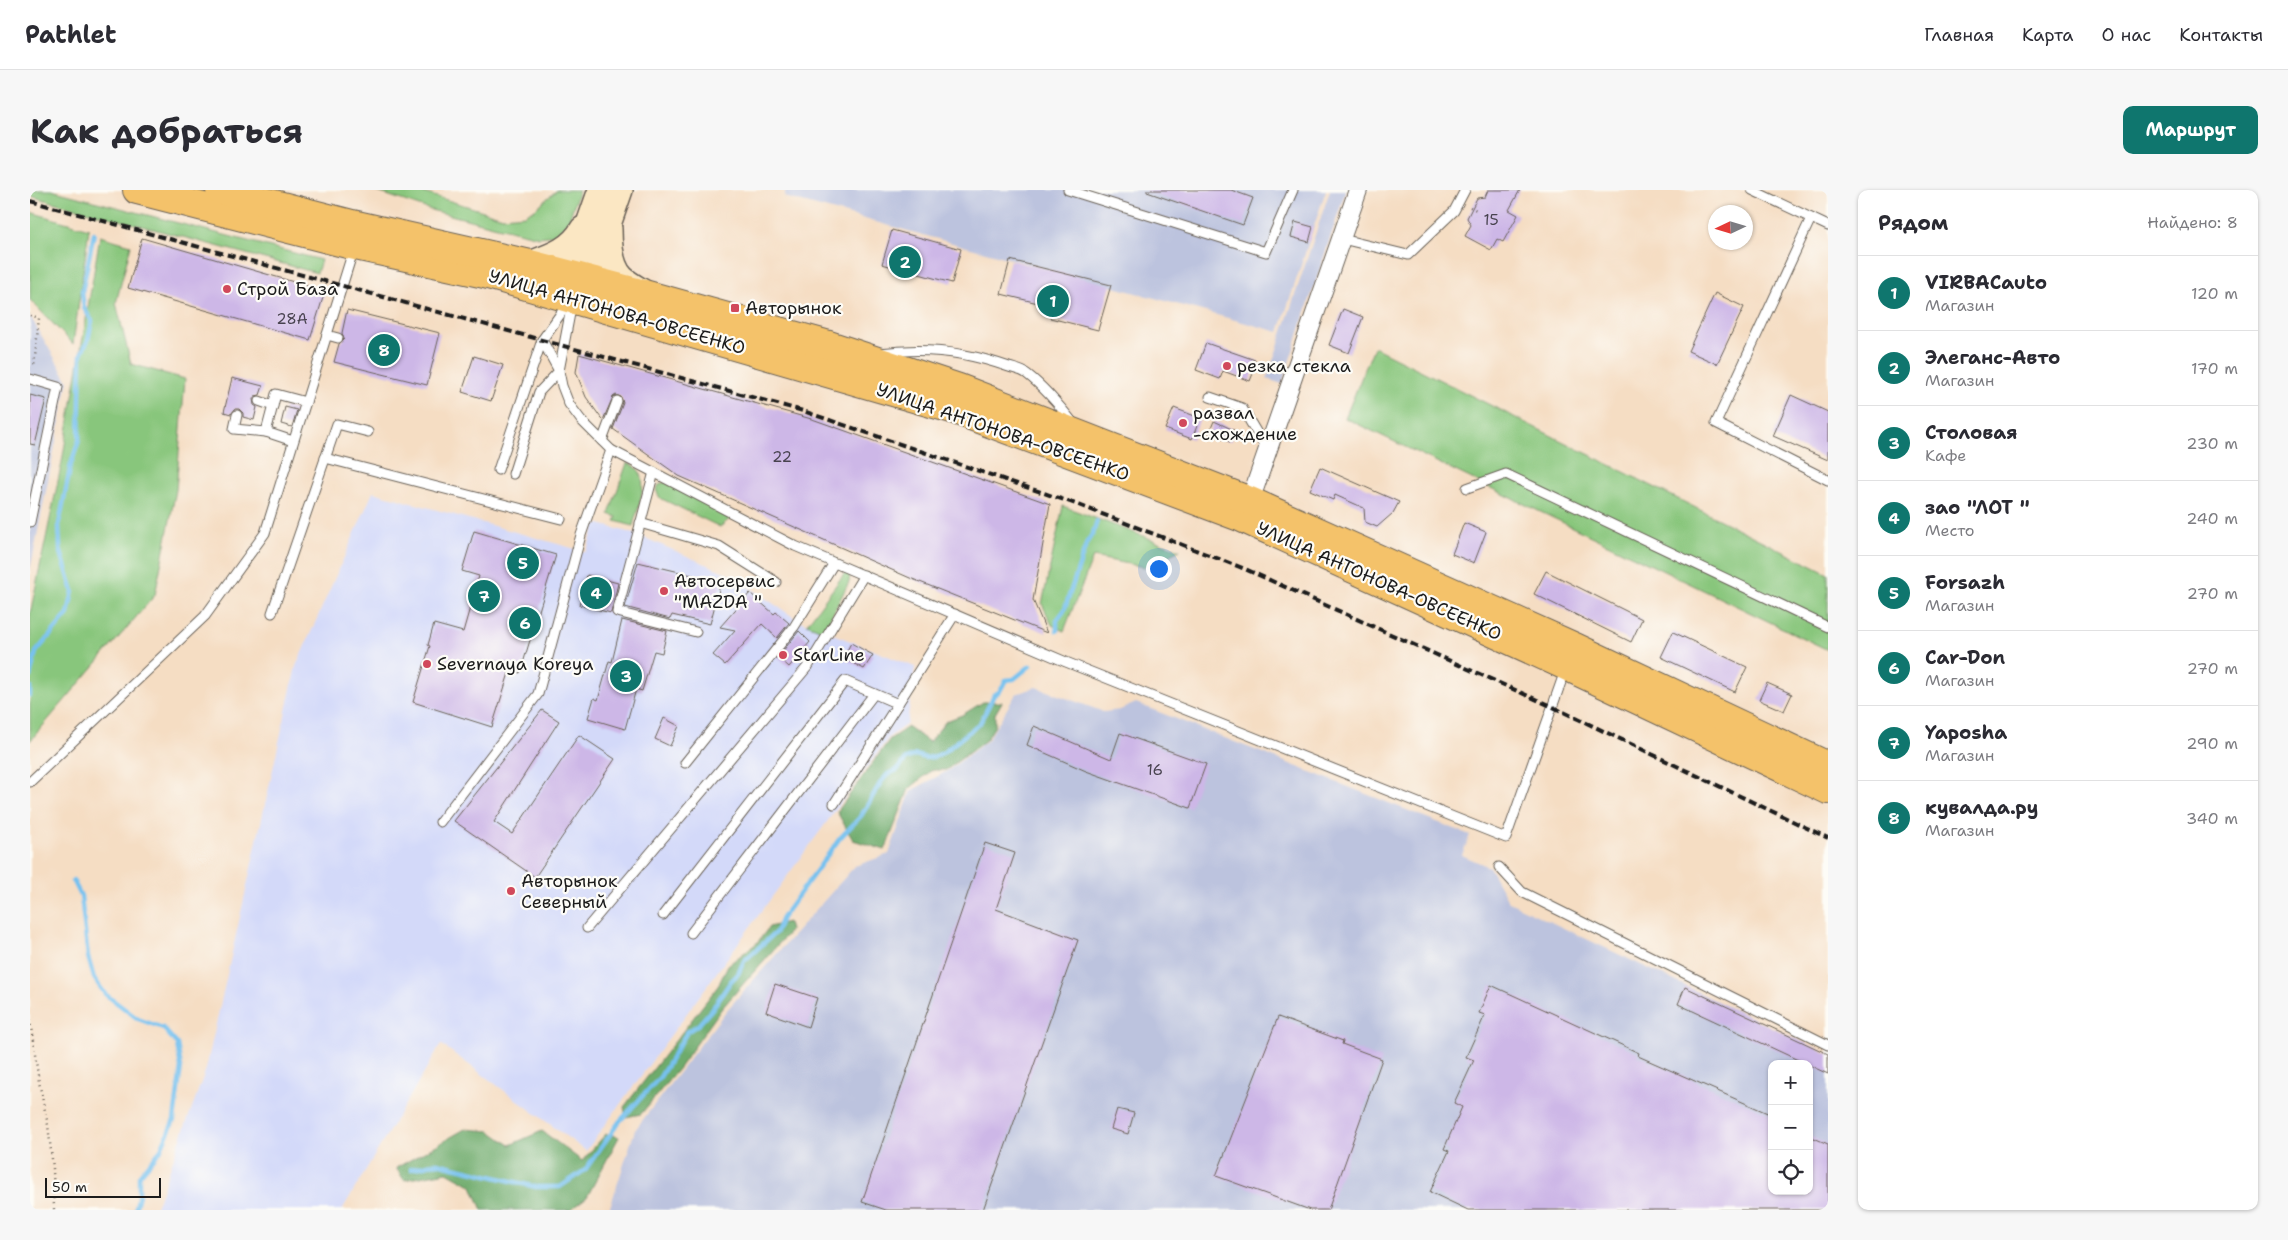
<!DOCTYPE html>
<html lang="ru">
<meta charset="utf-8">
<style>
:root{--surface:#fff;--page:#f7f7f7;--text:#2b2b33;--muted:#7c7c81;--line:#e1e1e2;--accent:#0f766e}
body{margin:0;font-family:"Shantell Sans",sans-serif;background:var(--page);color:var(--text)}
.controls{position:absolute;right:15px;bottom:15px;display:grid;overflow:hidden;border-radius:10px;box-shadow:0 1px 4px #0004}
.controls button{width:45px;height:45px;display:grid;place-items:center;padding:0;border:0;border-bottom:1px solid var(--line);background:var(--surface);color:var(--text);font:25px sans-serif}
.compass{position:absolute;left:1678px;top:15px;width:45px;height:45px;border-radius:50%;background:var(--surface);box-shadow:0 1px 4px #0004;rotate:266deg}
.scale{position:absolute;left:15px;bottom:12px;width:116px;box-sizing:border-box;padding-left:5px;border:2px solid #1c1c1c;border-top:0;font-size:14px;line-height:18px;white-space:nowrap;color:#1c1c1c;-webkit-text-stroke:4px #fdfcf7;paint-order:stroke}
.you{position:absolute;left:1128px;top:378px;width:18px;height:18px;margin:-12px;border:4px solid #fff;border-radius:50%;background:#1a73e8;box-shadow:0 0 0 8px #1a73e833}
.badge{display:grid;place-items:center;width:32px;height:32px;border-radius:50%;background:var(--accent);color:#fff;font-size:16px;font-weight:700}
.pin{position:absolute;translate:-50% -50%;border:2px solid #fff;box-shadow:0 1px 5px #0006}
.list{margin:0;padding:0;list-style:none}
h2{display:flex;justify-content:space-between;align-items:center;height:65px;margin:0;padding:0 20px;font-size:21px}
h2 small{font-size:16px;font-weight:400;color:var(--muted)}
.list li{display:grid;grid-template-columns:32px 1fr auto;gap:15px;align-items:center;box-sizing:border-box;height:75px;padding:0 20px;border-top:1px solid var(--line)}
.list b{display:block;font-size:19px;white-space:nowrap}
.list p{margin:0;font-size:16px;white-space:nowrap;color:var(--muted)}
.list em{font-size:16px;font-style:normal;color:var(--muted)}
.icon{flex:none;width:28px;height:28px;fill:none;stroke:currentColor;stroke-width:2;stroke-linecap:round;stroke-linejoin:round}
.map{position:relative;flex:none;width:1798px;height:1020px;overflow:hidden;border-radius:10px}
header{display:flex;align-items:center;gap:30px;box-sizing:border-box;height:70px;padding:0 25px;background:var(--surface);border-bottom:1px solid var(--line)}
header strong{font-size:24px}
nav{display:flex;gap:28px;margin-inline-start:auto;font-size:18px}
.intro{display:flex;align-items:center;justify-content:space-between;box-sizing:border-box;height:120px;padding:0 30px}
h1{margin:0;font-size:35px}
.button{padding:12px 22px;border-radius:10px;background:var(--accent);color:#fff;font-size:18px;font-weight:700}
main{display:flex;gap:30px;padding:0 30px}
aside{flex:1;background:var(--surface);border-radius:10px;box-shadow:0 1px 4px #0004}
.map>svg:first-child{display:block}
.built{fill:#d3d9f9}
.industrial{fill:#bcc3de;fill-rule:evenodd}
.green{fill:#88c67c;stroke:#52714c}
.forest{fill:#6eab6c;stroke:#456444}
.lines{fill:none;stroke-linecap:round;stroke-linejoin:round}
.stream{stroke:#76c1ef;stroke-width:4.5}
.building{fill:#cdb7e7}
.service-casing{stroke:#686056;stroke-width:11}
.minor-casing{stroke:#686056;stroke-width:20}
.secondary-casing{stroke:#686056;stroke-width:28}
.trunk-casing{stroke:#686056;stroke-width:30}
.path{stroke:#686056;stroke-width:2.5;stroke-dasharray:1 4;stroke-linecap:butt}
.service{stroke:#fff;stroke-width:9}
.minor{stroke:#fff;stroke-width:18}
.secondary{stroke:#fbe7c3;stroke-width:25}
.trunk{stroke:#f4c26a;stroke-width:28}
.rail{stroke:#1c1c1c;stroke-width:4;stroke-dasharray:8 4;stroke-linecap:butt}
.poi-dot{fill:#d1495b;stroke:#fdfcf7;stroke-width:2}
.labels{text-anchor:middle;stroke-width:4.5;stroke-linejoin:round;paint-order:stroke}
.number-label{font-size:15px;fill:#48434f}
.poi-label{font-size:18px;fill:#1c1c1c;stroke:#fdfcf7;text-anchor:start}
.street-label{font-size:18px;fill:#1c1c1c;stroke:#fdfcf7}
</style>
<header>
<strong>Pathlet</strong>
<nav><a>Главная</a><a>Карта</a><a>О нас</a><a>Контакты</a></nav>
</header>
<div class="intro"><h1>Как добраться</h1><a class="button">Маршрут</a></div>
<main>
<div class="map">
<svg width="1798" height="1020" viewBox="0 0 1798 1020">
<rect width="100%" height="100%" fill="#fdfcf7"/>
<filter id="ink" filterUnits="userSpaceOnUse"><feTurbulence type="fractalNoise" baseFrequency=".02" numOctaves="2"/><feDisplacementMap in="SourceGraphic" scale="10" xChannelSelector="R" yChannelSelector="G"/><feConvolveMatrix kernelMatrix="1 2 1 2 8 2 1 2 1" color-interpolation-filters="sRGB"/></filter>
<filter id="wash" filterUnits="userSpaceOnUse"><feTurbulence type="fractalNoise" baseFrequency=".0096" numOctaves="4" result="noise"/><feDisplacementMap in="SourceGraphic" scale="20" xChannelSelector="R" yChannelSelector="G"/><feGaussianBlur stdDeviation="1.12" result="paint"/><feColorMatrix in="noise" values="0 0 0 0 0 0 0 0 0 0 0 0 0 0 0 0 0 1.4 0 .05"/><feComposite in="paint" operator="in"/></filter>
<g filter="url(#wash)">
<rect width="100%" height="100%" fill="#f5ddc3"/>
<polygon class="built" points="343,302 556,362 566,333 608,345 699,384 768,430 885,477 877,534 859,547 556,961 411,854 312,1020 125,1020 176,879 266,476"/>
<g class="industrial">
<polygon points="756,0 1296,0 1249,142 754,7"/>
<polygon points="1300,0 1316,0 1252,194 1237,189"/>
<polygon points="0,126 38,191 0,381"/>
<path d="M1006,497L1074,522L1090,520L1106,513L1440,645L1432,665L1459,677L1479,712L1798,864V1020H579L605,940L696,821L825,676L859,664L881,601L919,580L958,550L986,504ZM1742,874H1779V1001H1742Z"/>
</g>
<g class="green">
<polygon points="0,0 21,0 291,70 287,83 0,6"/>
<polygon points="342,0 384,0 473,27 495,25 505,19 527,0 549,0 539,30 528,45 509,47 467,37 401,20"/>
<polygon points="0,22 59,39 43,154 0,110"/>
<polygon points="70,46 101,55 86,113 101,174 155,189 146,300 125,405 0,551 0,424 32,272"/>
<polygon points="1344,157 1798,384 1798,460 1315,228"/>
<path d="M597,273C625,281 608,316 603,336L585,331L587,327L579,324Z"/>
<polygon points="634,292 642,295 701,328 690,337 630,308 626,300 629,295"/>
<polygon points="1033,316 1150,360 1114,377 1063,367 1034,441 1022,435 1012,414"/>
<polygon points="817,380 820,385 819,392 794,441 777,434"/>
</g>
<g class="forest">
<polygon points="953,512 972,512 965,524 965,536 956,550 916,580 902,580 879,599 855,660 823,650 807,622 860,549 878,537 899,552 916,531 932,525"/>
<polygon points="758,732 760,741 692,818 649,878 611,924 596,927 594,917 688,796 698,775 727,753 739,737"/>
<polygon points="435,939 460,941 480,955 512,941 552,971 576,944 589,947 557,1007 540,1020 452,1020 442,996 417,982 374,990 366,978"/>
</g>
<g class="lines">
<g class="stream">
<polyline points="1027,441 1027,430 1034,421 1057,352 1063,343 1067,331"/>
<polyline points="0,487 6,462 38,424 43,401 30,359 29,334 41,274 49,250 51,164 58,150 62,131 54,118 52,102 64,43"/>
<polyline points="0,497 0,505"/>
<polyline points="43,690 51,706 58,767 64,788 75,804 108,829 133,838 147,854 151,877 144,930 130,961 109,986 109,1005 105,1020"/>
<polyline points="381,979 407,973 506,997 530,997 555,980 589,932 630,887 657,842 669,834 682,819 701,791 708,784 714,771 746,742 752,728 810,648 831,626 851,592 858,584 867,580 876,569 886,565 895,568 904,567 914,562 950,533 964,505 970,501 976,490 984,489 1000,476"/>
</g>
</g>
<g id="blocks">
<g class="building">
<polygon points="1117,0 1201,0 1223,8 1213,35 1117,2"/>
<polygon points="1458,0 1490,0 1479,20 1488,25 1473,52 1467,49 1461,60 1435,46 1441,35 1437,28 1447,8 1455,7"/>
<polygon points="1265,32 1283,37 1279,52 1261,47"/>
<polygon points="862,40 931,59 922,93 852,74"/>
<polygon points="112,48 295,101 280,150 98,98"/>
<polygon points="980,70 1081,95 1068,140 1020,128 1012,114 971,104"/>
<polygon points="1685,103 1714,117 1687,174 1658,161"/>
<polygon points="1313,119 1333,127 1319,163 1299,155"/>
<polygon points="317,120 410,143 397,195 304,172 309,154 314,149 312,143"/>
<polygon points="1176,153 1228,171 1220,191 1193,181 1190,189 1166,180"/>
<polygon points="549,164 785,230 1020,314 1003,410 1017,443 880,388 649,286 583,239 593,213 591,207 586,205 583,207 573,230 571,228 556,207 546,182"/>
<polygon points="444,166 473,175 461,211 432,202"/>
<polygon points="202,188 233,196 230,205 225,206 223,209 224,215 227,217 224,230 213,227 213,223 209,219 205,219 201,224 194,222"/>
<polygon points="0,205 16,209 5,255 0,254"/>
<polygon points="1761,205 1798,222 1798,270 1743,246"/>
<polygon points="255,217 267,220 262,237 251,234"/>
<polygon points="1144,218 1170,228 1162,249 1135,239"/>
<polygon points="1184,231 1206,241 1200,252 1179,243"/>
<polygon points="1290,277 1369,312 1363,323 1347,337 1335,332 1334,318 1305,305 1303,310 1280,300"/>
<polygon points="1434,333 1456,342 1444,373 1422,364"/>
<polygon points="444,341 526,365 490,483 480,480 462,537 383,512 400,456 398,455 404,434 433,442 449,386 432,381"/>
<polygon points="608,372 691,392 680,434 642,425 640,429 595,417"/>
<polygon points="1516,381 1612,429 1601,452 1504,404"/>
<polygon points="557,385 588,393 581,423 549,415"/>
<polygon points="720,403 744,424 746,422 759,433 747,448 732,434 695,475 683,465 705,440 690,437"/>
<polygon points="592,430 637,441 632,463 624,461 612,501 606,499 595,539 558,528 564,508 568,510 579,471 582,472"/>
<polygon points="769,441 780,452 759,477 748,467"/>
<polygon points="1643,442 1717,477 1705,502 1631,467"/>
<polygon points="821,453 843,465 834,479 813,468"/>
<polygon points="1737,493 1762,504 1754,521 1729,510"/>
<polygon points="512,520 529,531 464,632 482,644 549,545 585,569 505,687 424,631"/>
<polygon points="634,528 649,536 640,556 625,549"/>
<polygon points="1004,536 1081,569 1090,543 1176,574 1160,618 1056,581 997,555"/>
<polygon points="955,653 985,663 966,719 1048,750 953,1020 856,1020 832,1012"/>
<polygon points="745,794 787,808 778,837 736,822"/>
<polygon points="1461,795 1609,863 1608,866 1742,925 1742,1001 1779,1001 1779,946 1798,954 1798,1020 1438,1020 1400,1002 1419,961 1414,959 1432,917 1424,913 1444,870 1436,867 1455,825 1449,823"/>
<polygon points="1655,797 1798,864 1798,884 1648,814"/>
<polygon points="1248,827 1313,851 1312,854 1352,869 1298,1020 1280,1020 1186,986"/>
<polygon points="1087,919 1104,923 1098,944 1081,939"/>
</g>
</g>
</g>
<g filter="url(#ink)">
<use href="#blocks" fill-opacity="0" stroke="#686056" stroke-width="1"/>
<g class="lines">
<g class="service-casing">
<g id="service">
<polyline points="1038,0 1236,62 1263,0"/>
<polyline points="1722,0 1798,36"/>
<polyline points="1781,28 1686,233 1798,290"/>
<polyline points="1312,49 1378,65 1424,21 1435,0"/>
<polyline points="542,113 529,181 532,196 539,214 551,230 581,260 765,356 1036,472 1476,648 1536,478"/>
<polyline points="297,145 308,148"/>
<path d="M850,163C893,157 938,162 979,177C985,179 992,180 997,184C1015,198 1030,216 1044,234"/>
<polyline points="0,189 28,197 0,332"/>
<polyline points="1180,207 1212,218 1237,260"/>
<polyline points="229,211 243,216"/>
<polyline points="207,225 204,239 236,242"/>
<polyline points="263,251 236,242 246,204 276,212"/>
<polyline points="572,251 587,211"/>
<polyline points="295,268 531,329"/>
<polyline points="468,280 512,150 539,112"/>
<polyline points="624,282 587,422 666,442"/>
<polyline points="483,284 509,202 529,181 512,150"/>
<polyline points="1437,298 1476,284 1798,437"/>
<polyline points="610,333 689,356 746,392"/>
<polyline points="242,423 307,234 338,242"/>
<polyline points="655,573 764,437 804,373"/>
<polyline points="0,592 175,426 235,343 324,58"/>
<polyline points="804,614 925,424"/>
<polyline points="410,632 508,504 551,345 581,260"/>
<polyline points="1469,677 1492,702 1798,855"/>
<polyline points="633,725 815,491 868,514"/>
<polyline points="557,738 779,475 834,385"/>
<polyline points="661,743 844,504"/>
</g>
</g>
<g class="minor-casing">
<polyline id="minor" points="1220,311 1328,0"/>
</g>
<g class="secondary-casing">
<g id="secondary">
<path d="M579,39C579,55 580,76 592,88C598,94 608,99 616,104"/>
<path d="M500,74C522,66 541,60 553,39"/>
<polyline points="542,105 541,85 571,0"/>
<polyline points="545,105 559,89 590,0"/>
</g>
</g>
<g class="trunk-casing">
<g id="trunk">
<polyline points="107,0 321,55 455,84 922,219 1212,328 1536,476 1798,600"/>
<polyline points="190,0 322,34 500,74 618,105 799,155 929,198 1220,311 1545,457 1798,576"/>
</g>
</g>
<g class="path">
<polyline points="1440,17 1448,21"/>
<polyline points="0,125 9,128 4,177"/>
<polyline points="0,830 9,892 18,935 23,978 24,1020"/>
</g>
<use href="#service" class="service"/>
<use href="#minor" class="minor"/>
<use href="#secondary" class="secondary"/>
<use href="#trunk" class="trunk"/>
<polyline class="rail" points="0,11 773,221 1046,314 1215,379 1523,517 1798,648"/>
</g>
</g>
<g class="poi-dot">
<circle cx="197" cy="99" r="5"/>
<rect x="700" y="113" width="10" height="10" rx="2.5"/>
<circle cx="1197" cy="176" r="5"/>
<circle cx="1153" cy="233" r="5"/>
<circle cx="634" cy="401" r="5"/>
<circle cx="753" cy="465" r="5"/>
<circle cx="397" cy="474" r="5"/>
<circle cx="481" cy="701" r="5"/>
</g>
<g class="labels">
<g class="number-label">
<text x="1461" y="35">15</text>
<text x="262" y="134">28А</text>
<text x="752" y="272">22</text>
<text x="1125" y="585">16</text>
</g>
<g class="poi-label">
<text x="207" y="105">Строй База</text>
<text x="715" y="124">Авторынок</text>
<text x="1207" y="182">резка стекла</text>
<text x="1163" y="229">развал<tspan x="1163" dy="21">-схождение</tspan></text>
<text x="644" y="397">Автосервис<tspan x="644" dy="21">"MAZDA "</tspan></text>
<text x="763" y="471">StarLine</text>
<text x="407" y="480">Severnaya Koreya</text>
<text x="491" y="697">Авторынок<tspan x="491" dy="21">Северный</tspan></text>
</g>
<g class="street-label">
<text transform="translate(587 122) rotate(16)" y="6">УЛИЦА АНТОНОВА-ОВСЕЕНКО</text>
<text transform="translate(973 242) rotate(19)" y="6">УЛИЦА АНТОНОВА-ОВСЕЕНКО</text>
<text transform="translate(1349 391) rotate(24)" y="6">УЛИЦА АНТОНОВА-ОВСЕЕНКО</text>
</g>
</g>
</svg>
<div class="controls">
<button>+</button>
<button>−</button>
<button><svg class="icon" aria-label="locate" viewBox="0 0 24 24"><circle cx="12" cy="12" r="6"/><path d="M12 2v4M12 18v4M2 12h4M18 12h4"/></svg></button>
</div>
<svg class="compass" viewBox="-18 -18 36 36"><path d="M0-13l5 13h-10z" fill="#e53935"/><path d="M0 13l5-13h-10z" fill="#7c7c81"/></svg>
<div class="scale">50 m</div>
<div class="you"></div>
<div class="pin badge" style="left:1023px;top:111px">1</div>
<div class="pin badge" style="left:875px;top:72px">2</div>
<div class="pin badge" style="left:596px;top:486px">3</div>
<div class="pin badge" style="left:566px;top:403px">4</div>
<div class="pin badge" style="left:493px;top:373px">5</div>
<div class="pin badge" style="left:495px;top:433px">6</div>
<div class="pin badge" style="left:454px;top:406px">7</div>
<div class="pin badge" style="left:354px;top:160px">8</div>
</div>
<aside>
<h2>Рядом<small>Найдено: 8</small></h2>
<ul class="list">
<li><span class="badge">1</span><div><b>VIRBACauto</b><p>Магазин</p></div><em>120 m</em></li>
<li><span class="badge">2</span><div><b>Элеганс-Авто</b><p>Магазин</p></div><em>170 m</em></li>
<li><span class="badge">3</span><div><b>Столовая</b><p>Кафе</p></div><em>230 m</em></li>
<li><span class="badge">4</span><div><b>зао &quot;ЛОТ &quot;</b><p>Место</p></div><em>240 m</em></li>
<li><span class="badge">5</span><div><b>Forsazh</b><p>Магазин</p></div><em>270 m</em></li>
<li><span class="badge">6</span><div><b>Car-Don</b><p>Магазин</p></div><em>270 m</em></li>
<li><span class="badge">7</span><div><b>Yaposha</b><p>Магазин</p></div><em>290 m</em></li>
<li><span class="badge">8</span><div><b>кувалда.ру</b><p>Магазин</p></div><em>340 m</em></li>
</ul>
</aside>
</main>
